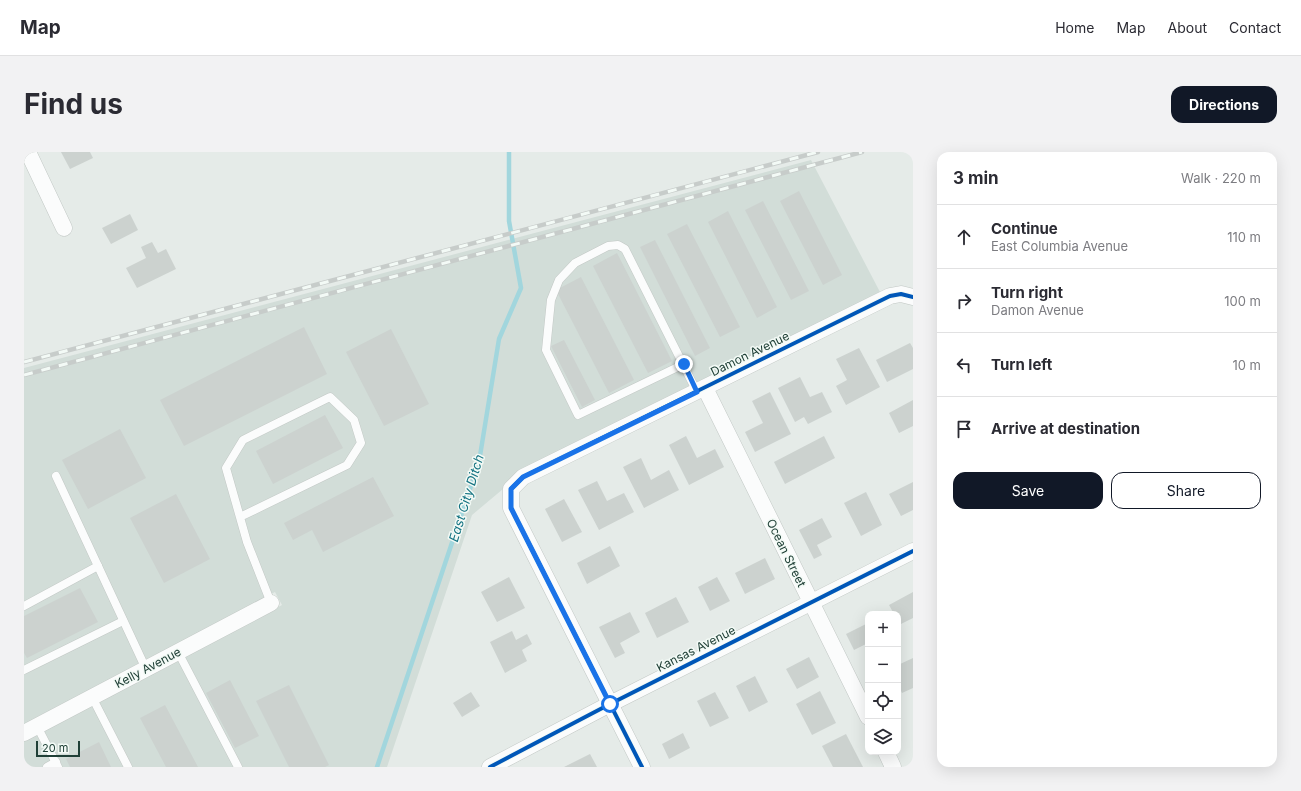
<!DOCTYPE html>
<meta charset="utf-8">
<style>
:root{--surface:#fff;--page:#f2f2f3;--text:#2b2b33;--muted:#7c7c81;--line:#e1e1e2;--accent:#111827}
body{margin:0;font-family:Inter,sans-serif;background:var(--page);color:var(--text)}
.controls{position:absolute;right:12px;bottom:12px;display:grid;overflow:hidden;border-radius:8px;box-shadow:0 4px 16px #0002}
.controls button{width:36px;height:36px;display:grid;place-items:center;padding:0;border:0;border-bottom:1px solid var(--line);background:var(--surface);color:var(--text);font:20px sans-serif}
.scale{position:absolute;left:12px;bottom:10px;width:44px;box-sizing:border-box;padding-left:4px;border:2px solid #204037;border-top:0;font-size:11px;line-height:14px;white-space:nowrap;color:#204037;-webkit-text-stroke:3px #f3faf6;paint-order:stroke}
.stop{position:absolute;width:12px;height:12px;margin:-9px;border:3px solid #1a73e8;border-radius:50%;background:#fff}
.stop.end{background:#1a73e8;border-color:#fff;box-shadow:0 1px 4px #0008}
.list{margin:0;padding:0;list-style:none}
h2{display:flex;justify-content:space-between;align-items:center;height:52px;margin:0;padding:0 16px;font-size:17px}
h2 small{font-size:13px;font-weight:400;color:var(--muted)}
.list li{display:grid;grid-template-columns:26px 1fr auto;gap:12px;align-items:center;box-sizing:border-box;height:64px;padding:0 16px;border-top:1px solid var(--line)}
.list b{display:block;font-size:15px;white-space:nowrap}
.list p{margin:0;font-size:13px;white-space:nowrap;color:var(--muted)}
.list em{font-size:13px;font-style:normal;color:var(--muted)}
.actions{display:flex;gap:8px;padding:12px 16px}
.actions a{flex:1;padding:9px 0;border:1px solid var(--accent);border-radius:12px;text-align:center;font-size:14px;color:var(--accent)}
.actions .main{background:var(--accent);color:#fff}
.icon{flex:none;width:22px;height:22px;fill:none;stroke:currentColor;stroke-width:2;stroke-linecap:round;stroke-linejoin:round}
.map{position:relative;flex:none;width:889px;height:615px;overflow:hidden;border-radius:12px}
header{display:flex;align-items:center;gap:24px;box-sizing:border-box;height:56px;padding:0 20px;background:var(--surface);border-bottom:1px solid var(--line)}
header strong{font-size:19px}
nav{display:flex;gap:22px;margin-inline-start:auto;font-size:14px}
.intro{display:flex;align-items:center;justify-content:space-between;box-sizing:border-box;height:96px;padding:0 24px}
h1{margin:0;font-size:28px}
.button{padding:10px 18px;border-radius:12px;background:var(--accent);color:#fff;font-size:14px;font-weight:700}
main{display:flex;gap:24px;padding:0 24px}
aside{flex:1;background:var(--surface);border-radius:12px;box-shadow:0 4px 16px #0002}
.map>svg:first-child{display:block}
.built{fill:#d2ddd8}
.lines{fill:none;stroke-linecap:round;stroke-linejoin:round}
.stream{stroke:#a2d6dd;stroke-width:4.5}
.building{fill:#ccd2cf}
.service-casing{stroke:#c2c8c5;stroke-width:9}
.minor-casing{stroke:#c2c8c5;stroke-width:17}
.service{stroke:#fbfcfc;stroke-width:8}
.minor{stroke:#fbfcfc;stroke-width:16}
.rail-casing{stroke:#c7ccca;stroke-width:4.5}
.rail{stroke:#f3faf6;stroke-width:3;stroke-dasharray:9;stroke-linecap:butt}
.cycleway-casing{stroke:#f3faf6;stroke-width:6}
.cycleway{stroke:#0057b8;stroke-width:4}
.route{stroke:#1a73e8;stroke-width:5}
.labels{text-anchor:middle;stroke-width:3;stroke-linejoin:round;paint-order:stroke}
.street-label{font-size:12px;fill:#204037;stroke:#f3faf6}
.water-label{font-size:13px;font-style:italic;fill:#147382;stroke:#f3faf6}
</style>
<header>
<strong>Map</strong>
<nav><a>Home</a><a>Map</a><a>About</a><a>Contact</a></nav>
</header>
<div class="intro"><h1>Find us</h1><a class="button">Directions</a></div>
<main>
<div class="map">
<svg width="889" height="615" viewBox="0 0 889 615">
<rect width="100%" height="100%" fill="#e5ebe8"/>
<polygon class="built" points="787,8 856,140 481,332 479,337 448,363 363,615 0,615 0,589 258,453 251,440 0,572 0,216"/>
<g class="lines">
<polyline class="stream" points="353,615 455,310 475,187 497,136 485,69 485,0"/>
</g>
<g class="building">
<polygon points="37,0 66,0 69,6 46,17"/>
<polygon points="775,39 818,123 799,133 756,49"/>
<polygon points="739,49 785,139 767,148 721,58"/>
<polygon points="704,59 753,155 733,166 684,70"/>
<polygon points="106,62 114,78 87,92 78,76"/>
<polygon points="663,72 716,175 696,185 643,82"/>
<polygon points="631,88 686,196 671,204 616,95"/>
<polygon points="128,90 134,101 142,97 152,117 113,136 102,116 122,106 117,95"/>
<polygon points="593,101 648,209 624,221 569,114"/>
<polygon points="557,125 610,228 585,241 532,138"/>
<polygon points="280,175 303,222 160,294 136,248"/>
<polygon points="367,177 405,252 360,274 322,200"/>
<polygon points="540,188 571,248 558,255 527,194"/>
<polygon points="886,191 889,196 889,217 863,230 852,208"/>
<polygon points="835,196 856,235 822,253 812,234 823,228 812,207"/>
<polygon points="776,225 786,245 798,240 808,260 784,272 780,265 771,270 754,236"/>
<polygon points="746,240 767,282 731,300 721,280 739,271 728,249"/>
<polygon points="889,248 889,274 875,281 865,261"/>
<polygon points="301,263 319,296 249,332 232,299"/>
<polygon points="96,277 122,326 64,357 38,308"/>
<polygon points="662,284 673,306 691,297 700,315 665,333 645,293"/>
<polygon points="800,284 811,306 761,332 750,310"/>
<polygon points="617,306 627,328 645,318 655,338 620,356 599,315"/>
<polygon points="349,325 370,364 299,400 288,378 269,388 260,371"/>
<polygon points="573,329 583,349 600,341 610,360 575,378 554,338"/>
<polygon points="889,330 889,358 877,364 865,342"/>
<polygon points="842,340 858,373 837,384 820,351"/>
<polygon points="152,342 186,407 140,431 106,366"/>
<polygon points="540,347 558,380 538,390 521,357"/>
<polygon points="798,366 808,385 793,393 798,403 790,407 775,378"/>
<polygon points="586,394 596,414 563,432 553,411"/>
<polygon points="741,406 751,427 721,442 711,421"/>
<polygon points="485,425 501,456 473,470 457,440"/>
<polygon points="693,425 706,449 686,459 674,435"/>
<polygon points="56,436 74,470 3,506 0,501 0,464"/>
<polygon points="889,440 889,466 875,473 874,471 874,462 870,462 865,453"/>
<polygon points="652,445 665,470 633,486 621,461"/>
<polygon points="606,460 616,480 596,491 601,501 591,506 575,475"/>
<polygon points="844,471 844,491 830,498 822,482"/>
<polygon points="488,479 492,488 503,482 508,492 498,498 503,509 481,521 466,490"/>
<polygon points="785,505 795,525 773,537 762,517"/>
<polygon points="889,506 889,536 878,541 874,533 874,513"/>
<polygon points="731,524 744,550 725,560 712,534"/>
<polygon points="206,528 235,584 211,596 182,541"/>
<polygon points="265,533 305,613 301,615 265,615 232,549"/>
<polygon points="796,539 812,571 788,583 772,552"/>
<polygon points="447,540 456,554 438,565 429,551"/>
<polygon points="691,540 705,566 686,575 673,549"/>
<polygon points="141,553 174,615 142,615 116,566"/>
<polygon points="659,581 666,596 645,607 638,592"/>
<polygon points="822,582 839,615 809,615 798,594"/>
<polygon points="75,590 87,615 46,615 42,607"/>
<polygon points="566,602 573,615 540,615"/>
</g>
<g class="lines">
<g class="service-casing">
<g id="service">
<polyline points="660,212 554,263 522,198 527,148 535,128 551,111 584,94 594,93 601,97 673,240"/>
<polyline points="32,324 122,517"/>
<polyline points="216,365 323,313 337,291 330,268 306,245 219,288 202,316 223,390 247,451"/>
<polyline points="0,454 74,414"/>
<polyline points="154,500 214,615"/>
<polyline points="0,518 99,469"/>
<polyline points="68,545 104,615"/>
<polyline points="13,574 34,615"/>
<polyline points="23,615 32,610"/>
</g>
</g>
<g class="minor-casing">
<g id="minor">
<polyline points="4,0 40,76"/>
<polyline points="681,236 844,565"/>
<polyline points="0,581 247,451"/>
<polyline points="862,600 869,615"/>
<polyline points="466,615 586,552 889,399"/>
<polyline points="618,615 487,356 487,337 499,325 866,144 877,142 889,145"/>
</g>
</g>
<use href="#service" class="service"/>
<use href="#minor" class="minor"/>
<g class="rail-casing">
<g id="rail">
<polyline points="0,210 794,0"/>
<polyline points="0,223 838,0"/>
</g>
</g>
<use href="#rail" class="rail"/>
<g class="cycleway-casing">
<g id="cycleway">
<polyline points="466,615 586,552 889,399"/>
<polyline points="618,615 487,356 487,337 499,325 866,144 877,142 889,145"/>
</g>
</g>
<use href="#cycleway" class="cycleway"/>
</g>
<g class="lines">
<polyline class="route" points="586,552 487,356 487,337 499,325 673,240 660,212"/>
</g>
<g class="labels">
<g class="street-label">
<text transform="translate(726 202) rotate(-26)" y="4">Damon Avenue</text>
<text transform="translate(762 401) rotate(64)" y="4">Ocean Street</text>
<text transform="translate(672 497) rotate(-27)" y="4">Kansas Avenue</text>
<text transform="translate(124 516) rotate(-28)" y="4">Kelly Avenue</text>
</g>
<g class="water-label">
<text transform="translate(442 346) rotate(-73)" y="5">East City Ditch</text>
</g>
</g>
</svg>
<div class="controls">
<button>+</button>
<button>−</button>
<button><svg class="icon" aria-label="locate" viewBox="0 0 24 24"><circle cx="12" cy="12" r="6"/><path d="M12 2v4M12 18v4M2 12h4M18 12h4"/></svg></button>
<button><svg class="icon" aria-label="layers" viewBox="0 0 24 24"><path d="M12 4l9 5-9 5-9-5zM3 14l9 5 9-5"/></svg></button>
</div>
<div class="scale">20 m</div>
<div class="stop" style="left:586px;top:552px"></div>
<div class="stop end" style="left:660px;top:212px"></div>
</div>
<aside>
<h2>3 min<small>Walk · 220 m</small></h2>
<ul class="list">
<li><svg class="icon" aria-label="ahead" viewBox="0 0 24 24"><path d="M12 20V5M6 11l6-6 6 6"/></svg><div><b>Continue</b><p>East Columbia Avenue</p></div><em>110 m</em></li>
<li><svg class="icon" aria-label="right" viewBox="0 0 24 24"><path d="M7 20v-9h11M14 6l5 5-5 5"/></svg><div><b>Turn right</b><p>Damon Avenue</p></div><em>100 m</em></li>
<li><svg class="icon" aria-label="left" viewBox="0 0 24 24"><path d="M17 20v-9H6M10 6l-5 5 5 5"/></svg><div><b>Turn left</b></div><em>10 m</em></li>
<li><svg class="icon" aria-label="arrive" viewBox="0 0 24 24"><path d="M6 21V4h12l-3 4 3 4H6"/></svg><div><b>Arrive at destination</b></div></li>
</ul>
<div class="actions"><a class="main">Save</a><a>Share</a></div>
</aside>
</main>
